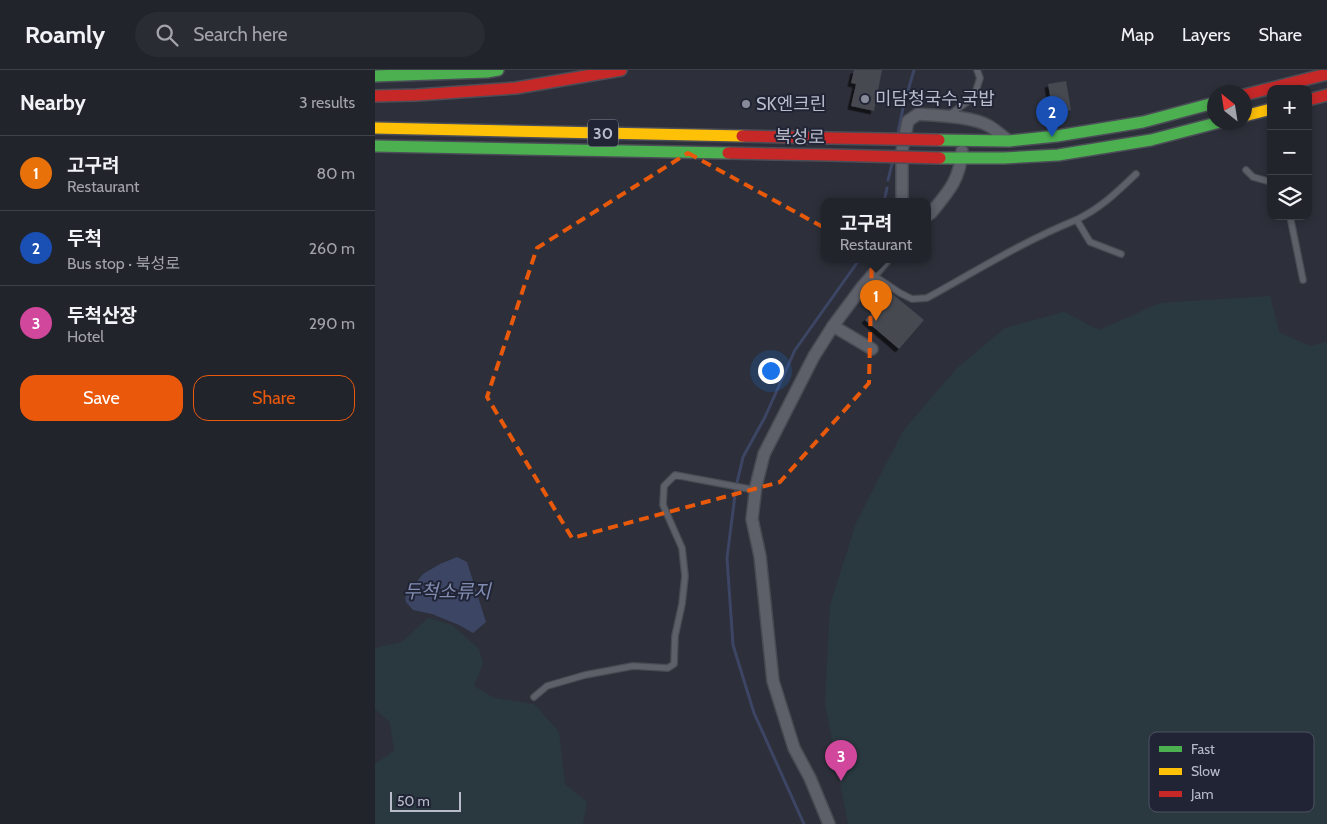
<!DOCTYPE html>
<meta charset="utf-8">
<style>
:root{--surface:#22242c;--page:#2a2c34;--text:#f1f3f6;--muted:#a2a4a9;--line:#3f4148;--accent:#ea580c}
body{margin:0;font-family:Cabin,"Noto Sans KR",sans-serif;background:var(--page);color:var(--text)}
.controls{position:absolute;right:15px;top:15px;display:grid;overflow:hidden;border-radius:10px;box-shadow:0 2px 8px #0003}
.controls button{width:45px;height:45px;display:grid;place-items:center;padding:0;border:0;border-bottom:1px solid var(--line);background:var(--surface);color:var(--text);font:25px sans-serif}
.compass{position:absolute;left:832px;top:15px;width:45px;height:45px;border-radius:50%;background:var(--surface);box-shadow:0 2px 8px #0003;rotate:330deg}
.scale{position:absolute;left:15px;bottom:12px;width:71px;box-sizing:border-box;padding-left:5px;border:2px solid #b8bbca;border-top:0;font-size:14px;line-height:18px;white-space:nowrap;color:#b8bbca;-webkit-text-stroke:4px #202435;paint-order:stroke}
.you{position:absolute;left:395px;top:300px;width:18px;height:18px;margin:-12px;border:4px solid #fff;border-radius:50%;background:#1a73e8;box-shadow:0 0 0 8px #1a73e833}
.badge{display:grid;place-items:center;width:32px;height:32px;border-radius:50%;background:var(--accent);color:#fff;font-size:16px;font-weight:700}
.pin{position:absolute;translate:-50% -41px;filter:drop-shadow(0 1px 2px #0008)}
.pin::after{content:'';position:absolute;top:26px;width:18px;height:15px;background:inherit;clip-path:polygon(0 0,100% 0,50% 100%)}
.popup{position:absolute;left:446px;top:128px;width:110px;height:65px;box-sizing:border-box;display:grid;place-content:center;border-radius:10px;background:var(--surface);filter:drop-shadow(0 1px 4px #0005);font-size:16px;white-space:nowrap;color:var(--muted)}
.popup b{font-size:19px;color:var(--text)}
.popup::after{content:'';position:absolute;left:50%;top:100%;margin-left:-10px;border:10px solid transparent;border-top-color:var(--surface)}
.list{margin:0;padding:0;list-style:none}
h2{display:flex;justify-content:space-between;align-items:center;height:65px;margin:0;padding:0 20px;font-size:21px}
h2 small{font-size:16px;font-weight:400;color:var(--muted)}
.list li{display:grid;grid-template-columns:32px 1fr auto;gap:15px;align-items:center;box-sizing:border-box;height:75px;padding:0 20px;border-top:1px solid var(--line)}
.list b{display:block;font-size:19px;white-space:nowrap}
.list p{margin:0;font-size:16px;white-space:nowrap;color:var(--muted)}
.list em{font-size:16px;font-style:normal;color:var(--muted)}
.actions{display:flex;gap:10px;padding:15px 20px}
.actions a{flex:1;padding:11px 0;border:1px solid var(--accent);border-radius:15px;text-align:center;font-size:18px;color:var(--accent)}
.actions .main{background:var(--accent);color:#fff}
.icon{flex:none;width:28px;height:28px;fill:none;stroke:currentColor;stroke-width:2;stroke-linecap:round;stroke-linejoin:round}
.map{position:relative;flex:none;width:952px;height:754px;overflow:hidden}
header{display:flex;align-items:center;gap:30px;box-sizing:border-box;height:70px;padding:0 25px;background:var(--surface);border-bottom:1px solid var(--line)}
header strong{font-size:24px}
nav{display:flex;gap:28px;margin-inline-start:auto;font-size:18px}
.search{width:350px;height:45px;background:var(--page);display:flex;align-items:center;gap:12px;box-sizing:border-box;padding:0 18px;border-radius:28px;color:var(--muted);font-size:19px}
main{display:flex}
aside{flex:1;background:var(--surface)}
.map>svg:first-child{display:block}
.green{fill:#2a3840}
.water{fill:#3c4564}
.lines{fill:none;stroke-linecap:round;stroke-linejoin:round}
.stream{stroke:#3c4564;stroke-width:3}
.building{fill:#464851;filter:url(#shadow)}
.lane-casing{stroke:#494b53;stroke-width:8}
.street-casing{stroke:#494b53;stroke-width:14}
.fast-casing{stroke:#4b4d57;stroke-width:14}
.slow-casing{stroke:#4b4d57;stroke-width:14}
.jam-casing{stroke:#4b4d57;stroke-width:14}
.lane{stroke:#5d6068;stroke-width:5.5}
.street{stroke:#5d6068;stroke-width:11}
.fast{stroke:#4caf50;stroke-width:11}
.slow{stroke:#ffc107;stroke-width:11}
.jam{stroke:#c62828;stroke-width:11}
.jam-bridge-casing{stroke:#4b4d57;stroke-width:14;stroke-linecap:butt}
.jam-bridge{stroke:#c62828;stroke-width:11}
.marked{fill:none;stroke:#e8590c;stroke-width:4;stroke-dasharray:10 6;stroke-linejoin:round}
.poi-dot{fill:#878a98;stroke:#202435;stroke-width:2}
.labels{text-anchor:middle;stroke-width:4;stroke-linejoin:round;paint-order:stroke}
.shield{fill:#202435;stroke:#8a8e9d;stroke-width:1}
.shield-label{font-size:16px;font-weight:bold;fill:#b8bbca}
.poi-label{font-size:18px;fill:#b8bbca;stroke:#202435;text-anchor:start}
.street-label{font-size:18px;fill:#b8bbca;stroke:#202435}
.water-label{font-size:19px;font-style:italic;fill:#818cb0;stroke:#202435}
.key{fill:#202435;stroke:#4e5162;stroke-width:1}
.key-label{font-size:14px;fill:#b8bbca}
</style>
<header>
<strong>Roamly</strong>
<div class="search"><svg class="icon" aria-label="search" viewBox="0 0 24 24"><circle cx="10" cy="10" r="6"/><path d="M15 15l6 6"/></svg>Search here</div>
<nav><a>Map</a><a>Layers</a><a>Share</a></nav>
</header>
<main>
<aside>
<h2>Nearby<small>3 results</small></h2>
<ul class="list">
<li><span class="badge" style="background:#e8710a">1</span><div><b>고구려</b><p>Restaurant</p></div><em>80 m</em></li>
<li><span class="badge" style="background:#1a4fb4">2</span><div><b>두척</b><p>Bus stop · 북성로</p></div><em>260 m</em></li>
<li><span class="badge" style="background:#d1479c">3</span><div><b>두척산장</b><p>Hotel</p></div><em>290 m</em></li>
</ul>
<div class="actions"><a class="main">Save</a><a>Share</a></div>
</aside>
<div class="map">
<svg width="952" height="754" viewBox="0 0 952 754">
<defs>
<filter id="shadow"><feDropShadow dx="-3.5" dy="3.5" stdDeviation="0" flood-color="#0009"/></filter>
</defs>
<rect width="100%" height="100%" fill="#2d303a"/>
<g class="green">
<polygon points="895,226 904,262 935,276 952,272 952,754 473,754 450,633 455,535 481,453 528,361 582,298 630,258 689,242 724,260 785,233"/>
<polygon points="53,548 77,555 104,579 108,593 99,616 119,628 159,634 184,662 190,714 212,732 208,754 0,754 0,694 19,681 15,652 0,639 0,578 27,572"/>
</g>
<polygon class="water" points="82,487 92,492 111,552 98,563 84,555 57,544 38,540 31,532 30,527 48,504 65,494"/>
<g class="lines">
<g class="stream">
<polyline points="523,63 528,38 539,0"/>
<polyline points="513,110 517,94"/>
<polyline points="509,132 512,118"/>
<polyline points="429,754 379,643 358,575 352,488 361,417 368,387 390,347 420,280 484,190"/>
</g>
</g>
<g class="building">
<polygon points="479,0 507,0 499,41 476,36 481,14 476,13"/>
<polygon points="691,11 696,40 678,44 673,14"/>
<polygon points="515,222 549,250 524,279 490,250"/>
</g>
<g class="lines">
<g class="lane-casing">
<g id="lane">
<polyline points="574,45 599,27 605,8 602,0"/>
<polyline points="871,100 878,107 896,112"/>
<polyline points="915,146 928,210"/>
<path d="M701,150C726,138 741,123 761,104"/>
<path d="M498,205L525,223L537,229L552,228C601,201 649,171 701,150L703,152L715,172L746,184"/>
<polyline points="159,627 172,616 210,605 258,596 293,598 299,594 300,566 307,534 310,506 307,478 288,435 289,416 300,405 380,420"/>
</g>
</g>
<g class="street-casing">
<g id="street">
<path d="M527,132V81L533,51L543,44C564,46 596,46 614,56C621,60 627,66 634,71"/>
<path d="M552,146L556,143C573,122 585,110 587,81"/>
<polyline points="458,256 487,217 510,190"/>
<polyline points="454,754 435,708 419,678 398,611 385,486 377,449 381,416 389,384 439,286 458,256 497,279"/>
</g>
</g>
<g class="fast-casing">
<g id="fast">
<polyline points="0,6 112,2 123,0"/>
<polyline points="564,70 634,71 682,66 768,52 839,33"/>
<polyline points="0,76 353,83"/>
<polyline points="565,88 629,88 683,85 776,70 845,52"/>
</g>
</g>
<g class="slow-casing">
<g id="slow">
<polyline points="869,46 896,39"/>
<polyline points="0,58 367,66"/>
</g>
</g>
<g class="jam-casing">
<g id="jam">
<polyline points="869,25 952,4"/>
<polyline points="0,26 41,25 141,18 246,0"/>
<polyline points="933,30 952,25"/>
<polyline points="367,66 456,68"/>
<polyline points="353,83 455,85"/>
</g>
</g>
<use href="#lane" class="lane"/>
<use href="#street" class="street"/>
<use href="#fast" class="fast"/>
<use href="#slow" class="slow"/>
<use href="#jam" class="jam"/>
<g class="jam-bridge-casing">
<g id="jam-bridge">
<polyline points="456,68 564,70"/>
<polyline points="455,85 565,88"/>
</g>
</g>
<use href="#jam-bridge" class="jam-bridge"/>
</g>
<path class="marked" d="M313,83L497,184L494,313L405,412L197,468L112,327L162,178Z"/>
<g class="poi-dot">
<circle cx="490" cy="29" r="5"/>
<circle cx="371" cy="34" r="5"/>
</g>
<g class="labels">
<rect class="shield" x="213" y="49.5" width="30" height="27" rx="4"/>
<g class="shield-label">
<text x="228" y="69">30</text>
</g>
<g class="poi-label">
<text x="500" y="35">미담청국수,국밥</text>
<text x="381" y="40">SK엔크린</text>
</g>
<g class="street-label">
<text transform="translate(425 67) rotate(1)" y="6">북성로</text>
</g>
<g class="water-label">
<text x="72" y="528">두척소류지</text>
</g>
</g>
<rect x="774" y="662" width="165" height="80" rx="8" class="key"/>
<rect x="784" y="676" width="23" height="6" fill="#4caf50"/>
<rect x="784" y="698" width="23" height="7" fill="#ffc107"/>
<rect x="784" y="721" width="23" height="6" fill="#c62828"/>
<g class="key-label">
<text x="816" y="684">Fast</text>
<text x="816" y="706">Slow</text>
<text x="816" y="729">Jam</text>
</g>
</svg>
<div class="controls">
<button>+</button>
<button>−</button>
<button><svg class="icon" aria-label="layers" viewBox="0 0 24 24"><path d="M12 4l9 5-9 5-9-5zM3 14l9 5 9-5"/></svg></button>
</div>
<svg class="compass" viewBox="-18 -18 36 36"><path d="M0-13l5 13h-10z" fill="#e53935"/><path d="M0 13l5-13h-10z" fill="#a2a4a9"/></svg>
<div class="scale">50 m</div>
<div class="you"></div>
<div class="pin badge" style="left:501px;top:251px;background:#e8710a">1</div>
<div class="popup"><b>고구려</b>Restaurant</div>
<div class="pin badge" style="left:677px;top:67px;background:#1a4fb4">2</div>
<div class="pin badge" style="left:466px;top:711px;background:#d1479c">3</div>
</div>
</main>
